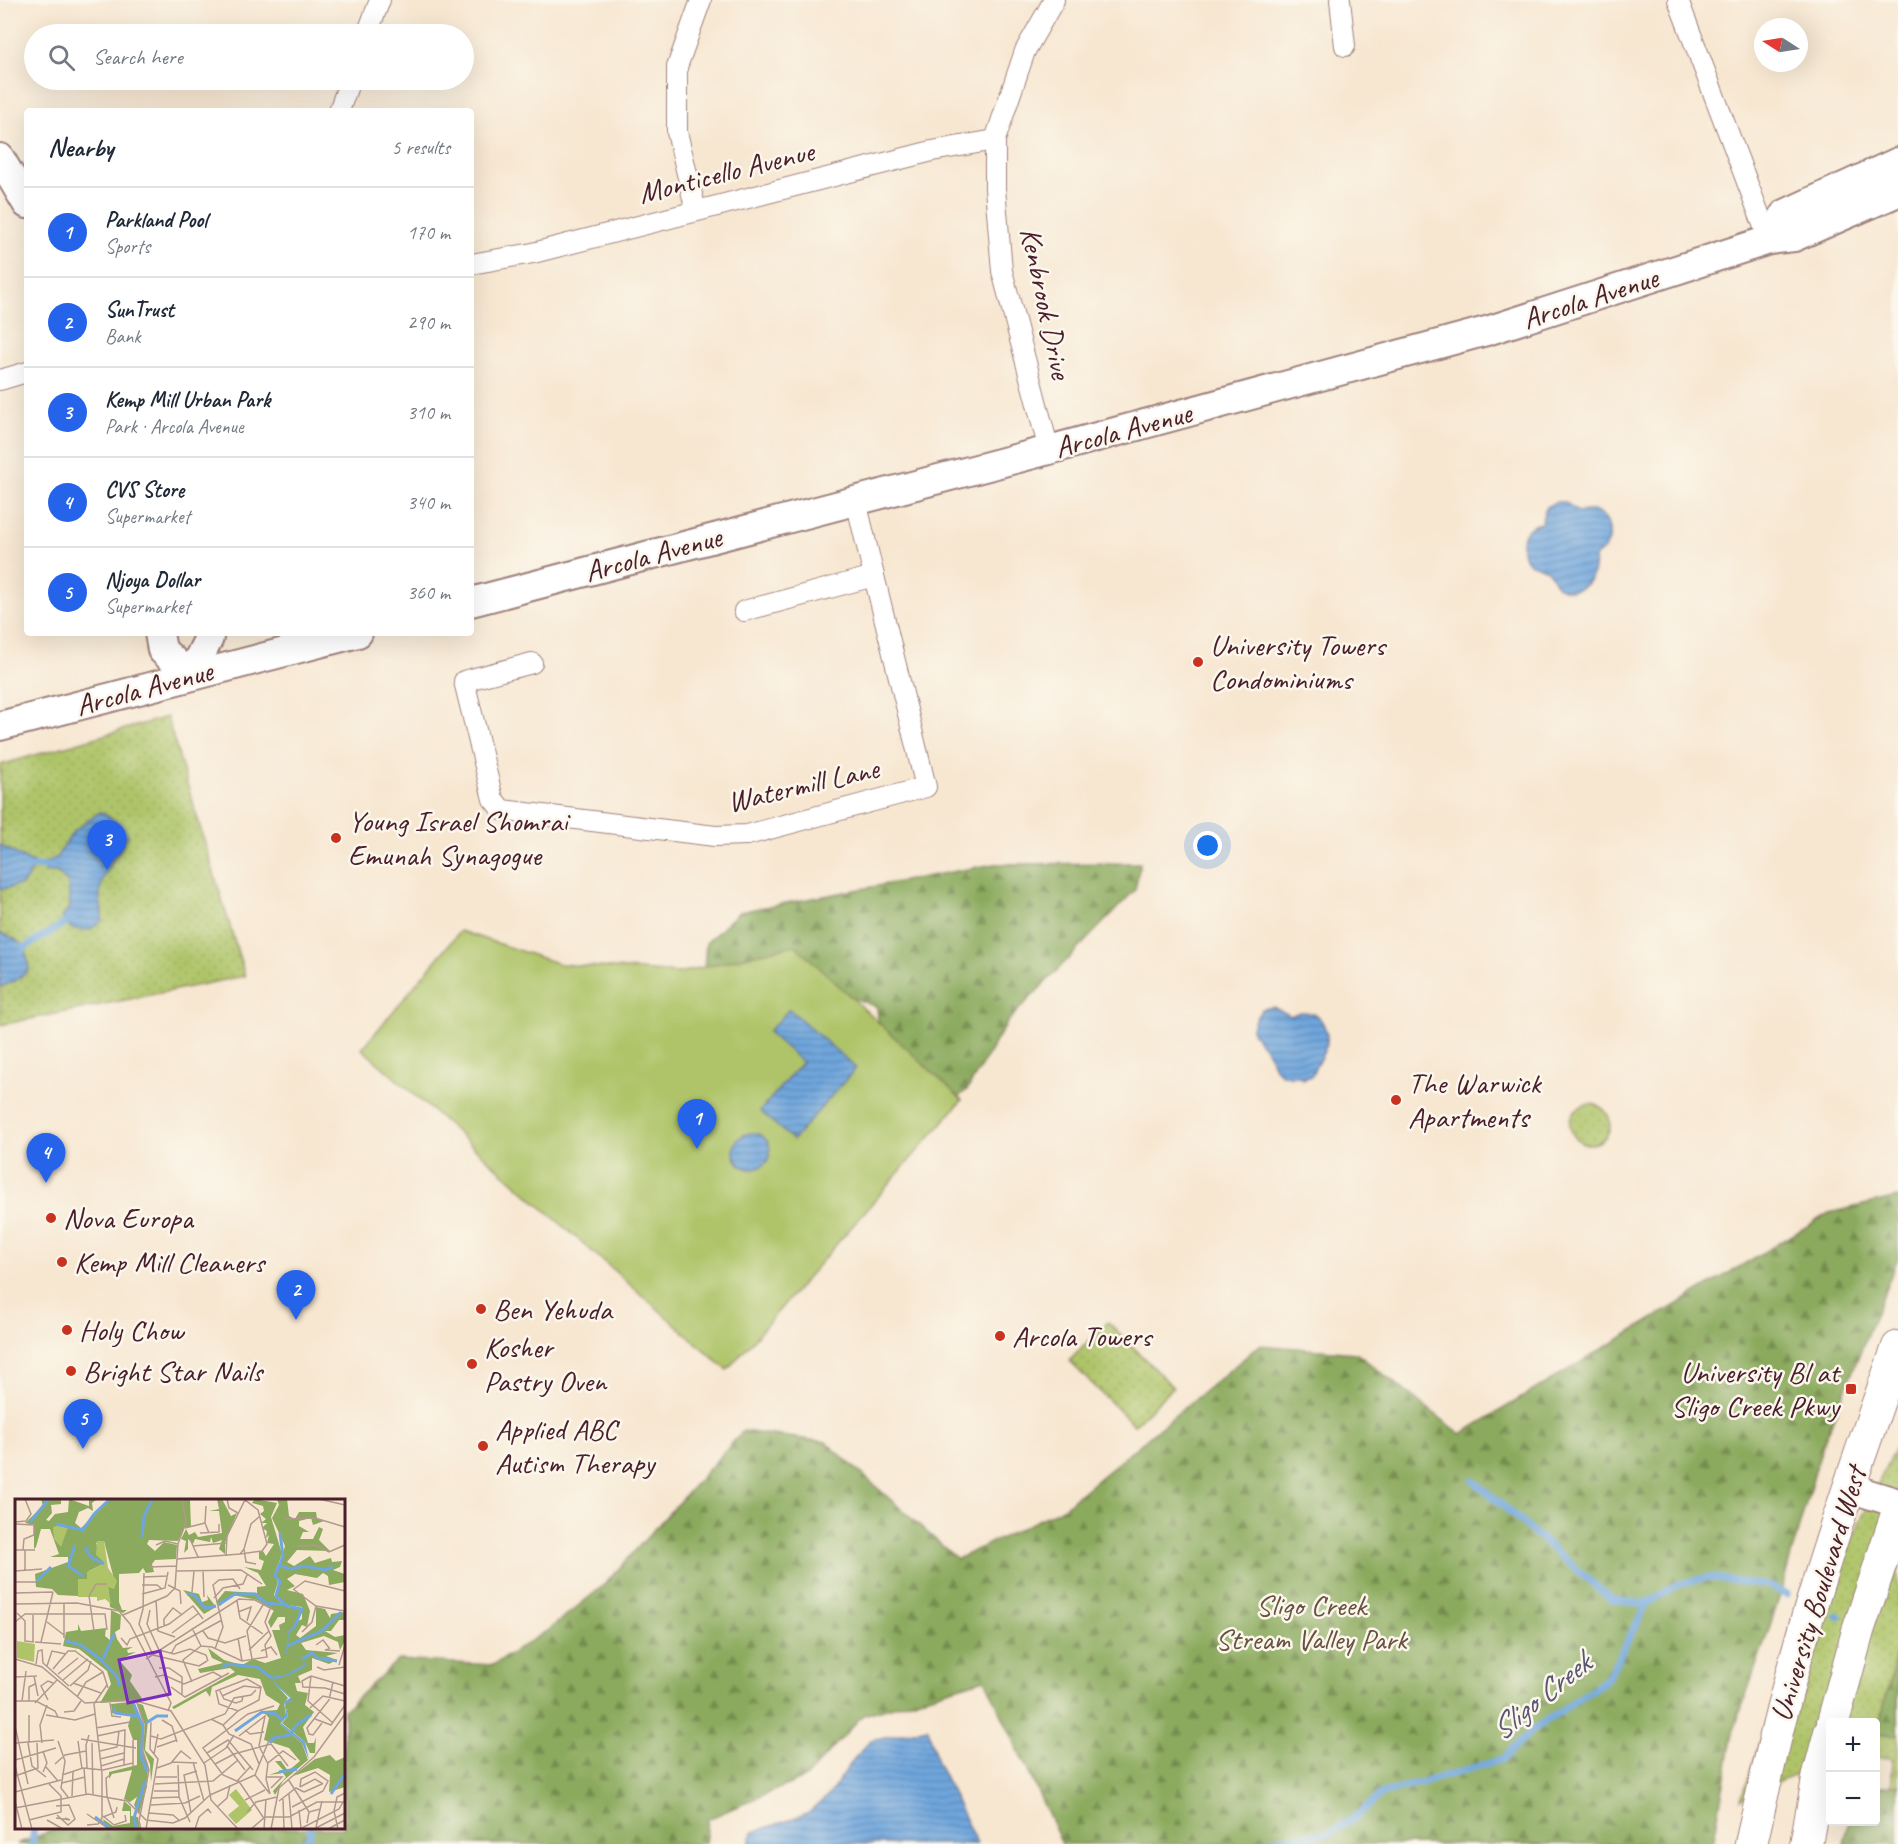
<!DOCTYPE html>
<meta charset="utf-8">
<style>
:root{--surface:#fff;--page:#f6f6f7;--text:#1f2937;--muted:#747a83;--line:#e0e1e3;--accent:#2563eb}
body{margin:0;font-family:Caveat,sans-serif;background:var(--page);color:var(--text)}
.controls{position:absolute;right:18px;bottom:18px;display:grid;overflow:hidden;border-radius:6px;box-shadow:0 6px 24px #0002}
.controls button{width:54px;height:54px;display:grid;place-items:center;padding:0;border:0;border-bottom:2px solid var(--line);background:var(--surface);color:var(--text);font:30px sans-serif}
.compass{position:absolute;left:1754px;top:18px;width:54px;height:54px;border-radius:50%;background:var(--surface);box-shadow:0 6px 24px #0002;rotate:282deg}
.you{position:absolute;left:1208px;top:846px;width:21px;height:21px;margin:-15px;border:4px solid #fff;border-radius:50%;background:#1a73e8;box-shadow:0 0 0 9px #1a73e833}
.badge{display:grid;place-items:center;width:39px;height:39px;border-radius:50%;background:var(--accent);color:#fff;font-size:20px;font-weight:700}
.pin{position:absolute;translate:-50% -50px;filter:drop-shadow(0 2px 3px #0008)}
.pin::after{content:'';position:absolute;top:32px;width:21px;height:18px;background:inherit;clip-path:polygon(0 0,100% 0,50% 100%)}
.list{margin:0;padding:0;list-style:none}
h2{display:flex;justify-content:space-between;align-items:center;height:78px;margin:0;padding:0 24px;font-size:26px}
h2 small{font-size:20px;font-weight:400;color:var(--muted)}
.list li{display:grid;grid-template-columns:39px 1fr auto;gap:18px;align-items:center;box-sizing:border-box;height:90px;padding:0 24px;border-top:2px solid var(--line)}
.list b{display:block;font-size:22px;white-space:nowrap}
.list p{margin:0;font-size:20px;white-space:nowrap;color:var(--muted)}
.list em{font-size:20px;font-style:normal;color:var(--muted)}
.icon{flex:none;width:33px;height:33px;fill:none;stroke:currentColor;stroke-width:2;stroke-linecap:round;stroke-linejoin:round}
.map{position:relative;flex:none;width:1898px;height:1844px;overflow:hidden}
.search{position:absolute;background:var(--surface);box-shadow:0 6px 24px #0002;left:24px;top:24px;width:450px;height:66px;display:flex;align-items:center;gap:15px;box-sizing:border-box;padding:0 21px;border-radius:33px;color:var(--muted);font-size:22px}
.panel{position:absolute;background:var(--surface);box-shadow:0 6px 24px #0002;left:24px;top:108px;width:450px;height:528px;border-radius:6px}
.map>svg:first-child{display:block}
.green{fill:url(#green-dots);stroke:#7c724a;stroke-width:1.5}
.forest{fill:url(#forest-firs);stroke:#6a6444;stroke-width:1.5}
.pitch{fill:#afc469;stroke:#7c724a;stroke-width:1.5}
.water{fill:url(#water-rules);stroke:#5c6284;stroke-width:1.5}
.lines{fill:none;stroke-linecap:round;stroke-linejoin:round}
.stream{stroke:#6fa6dd;stroke-width:7}
.street-casing{stroke:#a0837e;stroke-width:22}
.secondary-casing{stroke:#a0837e;stroke-width:32}
.primary-casing{stroke:#a0837e;stroke-width:34}
.street{stroke:#fff;stroke-width:20}
.secondary{stroke:#fff;stroke-width:28}
.primary{stroke:#fff;stroke-width:32}
.poi-dot{fill:#c8321e;stroke:#fbf7ec;stroke-width:2}
.labels{text-anchor:middle;stroke-width:5;stroke-linejoin:round;paint-order:stroke}
.street-label{font-size:30px;fill:#4a1f2b;stroke:#fbf7ec}
.poi-label{font-size:30px;fill:#4a1f2b;stroke:#fbf7ec;text-anchor:start}
.park-label{font-size:30px;fill:#68513e;stroke:#fbf7ec}
.water-label{font-size:32px;font-style:italic;fill:#595572;stroke:#fbf7ec}
.inset-river{fill:none;stroke:#6fa6dd;stroke-width:3}
.inset-road{fill:none;stroke:#b2978f;stroke-width:1.5}
.view{fill:#7b2cbf;fill-opacity:0.15;stroke:#7b2cbf;stroke-width:3}
.inset-edge{fill:none;stroke:#4a1f2b;stroke-width:3}
</style>
<div class="map">
<svg width="1898" height="1844" viewBox="0 0 1898 1844">
<defs>
<pattern id="green-dots" width="8" height="8" patternUnits="userSpaceOnUse" patternTransform="scale(1.5)"><rect width="8" height="8" fill="#afc469"/><path d="M2 2h.1M6 6h.1" fill="none" stroke="#98a85b" stroke-width="1.8" stroke-linecap="round"/></pattern>
<pattern id="forest-firs" width="22" height="20" patternUnits="userSpaceOnUse" patternTransform="scale(1.5)"><rect width="22" height="20" fill="#8baa5d"/><path d="M5 1l3.5 6h-7zM16 11l3.5 6h-7z" fill="#748a4d"/></pattern>
<pattern id="water-rules" width="6" height="5" patternUnits="userSpaceOnUse" patternTransform="scale(1.5)"><rect width="6" height="5" fill="#6fa6dd"/><path d="M0 2.5h6" fill="none" stroke="#5d87b3"/></pattern>
</defs>
<rect width="100%" height="100%" fill="#fbf7ec"/>
<filter id="ink" filterUnits="userSpaceOnUse"><feTurbulence type="fractalNoise" baseFrequency=".0167" numOctaves="2"/><feDisplacementMap in="SourceGraphic" scale="12" xChannelSelector="R" yChannelSelector="G"/><feConvolveMatrix kernelMatrix="1 2 1 2 8 2 1 2 1" color-interpolation-filters="sRGB"/></filter>
<filter id="wash" filterUnits="userSpaceOnUse"><feTurbulence type="fractalNoise" baseFrequency=".008" numOctaves="4" result="noise"/><feDisplacementMap in="SourceGraphic" scale="24" xChannelSelector="R" yChannelSelector="G"/><feGaussianBlur stdDeviation="1.35" result="paint"/><feColorMatrix in="noise" values="0 0 0 0 0 0 0 0 0 0 0 0 0 0 0 0 0 1.4 0 .05"/><feComposite in="paint" operator="in"/></filter>
<g filter="url(#wash)">
<rect width="100%" height="100%" fill="#f7e7d1"/>
<g class="green">
<polygon points="167,717 245,976 0,1025 0,765"/>
<circle cx="1590" cy="1124" r="20"/>
<polygon points="1108,1322 1173,1387 1134,1425 1069,1361"/>
<polygon points="1898,1442 1898,1844 1887,1844 1892,1758 1876,1757 1876,1722 1830,1722 1830,1759 1741,1799 1774,1702"/>
</g>
<g class="forest">
<polygon points="1140,863 1135,890 1008,1021 967,1090 827,1202 883,1081 877,1007 784,971 702,996 706,943 739,912 994,864"/>
<polygon points="1898,1197 1898,1258 1822,1447 1776,1608 1733,1733 1713,1844 1062,1844 985,1679 863,1715 806,1777 708,1819 705,1844 17,1844 58,1828 344,1828 344,1710 398,1660 493,1665 547,1631 604,1585 743,1431 826,1442 957,1559 1063,1508 1260,1345 1356,1353 1461,1434 1829,1213"/>
<polygon points="1898,1647 1898,1735 1877,1734"/>
<polygon points="1898,1785 1898,1844 1844,1844 1849,1822 1876,1822 1876,1786"/>
</g>
<polygon class="pitch" points="460,931 560,964 679,973 795,945 962,1100 727,1370 362,1049"/>
<g class="water">
<path d="M1558,502H1565L1578,512C1585,511 1595,509 1601,514C1609,521 1612,536 1607,545C1604,551 1598,553 1594,558C1598,577 1580,599 1559,587C1553,583 1553,576 1548,571C1543,567 1533,565 1527,562C1518,544 1520,527 1542,523C1543,511 1546,504 1558,502Z"/>
<path d="M100,812L122,824L128,835C120,853 101,873 100,892C99,902 103,910 102,921L89,930L72,929L62,918L70,906L68,883L57,872H45L46,863L56,858L74,831Z"/>
<polygon points="0,845 36,865 22,885 0,889"/>
<path d="M0,933C23,940 27,947 29,970L15,981L0,987Z"/>
<path d="M1273,1007L1291,1016C1299,1011 1304,1011 1313,1014C1319,1016 1323,1022 1325,1028C1333,1048 1317,1058 1312,1076L1302,1079L1300,1076C1271,1077 1278,1068 1266,1049C1262,1042 1253,1039 1252,1030C1251,1023 1258,1015 1262,1009Z"/>
<polygon points="789,1009 856,1068 793,1140 760,1111 802,1062 768,1032"/>
<circle cx="752" cy="1151" r="18"/>
<polygon points="928,1728 937,1762 977,1844 749,1844 753,1832 807,1814 830,1794 853,1760 871,1740"/>
</g>
<g class="lines">
<g class="stream">
<polyline points="28,867 52,866"/>
<polyline points="24,948 73,918"/>
<polyline points="1473,1480 1612,1600 1647,1604"/>
<polyline points="1837,1616 1840,1617"/>
<polyline points="32,1844 34,1828"/>
<polyline points="302,1844 310,1835 310,1828"/>
<polyline points="1259,1844 1274,1839 1330,1833 1355,1817 1382,1794 1503,1759 1530,1732 1607,1679 1647,1604 1676,1585 1708,1577 1768,1586 1786,1594"/>
</g>
</g>
</g>
<g filter="url(#ink)">
<g class="lines">
<g class="street-casing">
<g id="street">
<polyline points="1340,0 1345,46"/>
<polyline points="1678,0 1769,240"/>
<polyline points="367,34 380,0"/>
<polyline points="339,111 350,80"/>
<polyline points="696,211 677,132 677,67 701,0"/>
<polyline points="471,264 533,253 932,151 995,140"/>
<polyline points="0,380 27,372"/>
<polyline points="1049,450 1002,271 995,188 995,140 1025,51 1054,0"/>
<polyline points="856,501 874,576"/>
<polyline points="532,663 464,681 493,799 502,810 715,836 747,835 926,787 874,576 744,611"/>
</g>
</g>
<g class="secondary-casing">
<g id="secondary">
<polyline points="0,158 27,204"/>
<polyline points="1769,240 1785,214 1898,162"/>
<polyline points="471,602 1049,450 1490,330 1769,240 1794,237 1898,192"/>
<polyline points="159,633 162,650 190,676 209,638 208,633"/>
<polyline points="0,726 358,633"/>
<polyline points="1849,1488 1898,1503"/>
</g>
</g>
<g class="primary-casing">
<g id="primary">
<polyline points="1833,1722 1858,1631 1898,1511"/>
<path d="M1751,1844C1770,1760 1789,1675 1815,1593C1840,1510 1869,1428 1898,1347"/>
<polyline points="1806,1844 1819,1774 1830,1732"/>
</g>
</g>
<use href="#street" class="street"/>
<use href="#secondary" class="secondary"/>
<use href="#primary" class="primary"/>
</g>
</g>
<g class="poi-dot">
<circle cx="1198" cy="662" r="6"/>
<circle cx="336" cy="838" r="6"/>
<circle cx="1396" cy="1100" r="6"/>
<circle cx="51" cy="1218" r="6"/>
<circle cx="62" cy="1262" r="6"/>
<circle cx="481" cy="1309" r="6"/>
<circle cx="67" cy="1330" r="6"/>
<circle cx="1000" cy="1336" r="6"/>
<circle cx="472" cy="1364" r="6"/>
<circle cx="71" cy="1371" r="6"/>
<rect x="1845" y="1383" width="12" height="12" rx="3"/>
<circle cx="483" cy="1446" r="6"/>
</g>
<g class="labels">
<g class="street-label">
<text transform="translate(726 172) rotate(-14)" y="10">Monticello Avenue</text>
<text transform="translate(1590 298) rotate(-18)" y="10">Arcola Avenue</text>
<text transform="translate(1046 303) rotate(78)" y="10">Kenbrook Drive</text>
<text transform="translate(1123 430) rotate(-15)" y="10">Arcola Avenue</text>
<text transform="translate(653 554) rotate(-15)" y="10">Arcola Avenue</text>
<text transform="translate(144 688) rotate(-15)" y="10">Arcola Avenue</text>
<text transform="translate(803 785) rotate(-13)" y="10">Watermill Lane</text>
<text transform="translate(1818 1594) rotate(-73)" y="10">University Boulevard West</text>
</g>
<g class="poi-label">
<text x="1210" y="655">University Towers<tspan x="1210" dy="34">Condominiums</tspan></text>
<text x="348" y="831">Young Israel Shomrai<tspan x="348" dy="34">Emunah Synagogue</tspan></text>
<text x="1408" y="1093">The Warwick<tspan x="1408" dy="34">Apartments</tspan></text>
<text x="63" y="1228">Nova Europa</text>
<text x="74" y="1272">Kemp Mill Cleaners</text>
<text x="493" y="1319">Ben Yehuda</text>
<text x="79" y="1340">Holy Chow</text>
<text x="1012" y="1346">Arcola Towers</text>
<text x="484" y="1357">Kosher<tspan x="484" dy="34">Pastry Oven</tspan></text>
<text x="83" y="1381">Bright Star Nails</text>
<text x="1839" y="1382" text-anchor="end">University Bl at<tspan x="1839" dy="34">Sligo Creek Pkwy</tspan></text>
<text x="495" y="1439">Applied ABC<tspan x="495" dy="34">Autism Therapy</tspan></text>
</g>
<g class="park-label">
<text x="1311" y="1615">Sligo Creek<tspan x="1311" dy="34">Stream Valley Park</tspan></text>
</g>
<g class="water-label">
<text transform="translate(1540 1696) rotate(-39)" y="11">Sligo Creek</text>
</g>
</g>
<g transform="translate(15 1499)">
<rect width="330" height="330" fill="#f7e7d1"/>
<path d="M2,142L20,145L19,163L2,159ZM221,290L237,311L221,325L213,316L224,307L214,296Z" fill="#afc469"/>
<path d="M26,0H46V5L36,6L37,14L31,21L34,22L40,15L53,13L54,0L74,7V0H82L77,4L78,12L73,9L64,13L60,24L66,29L96,0H175L176,28H170L163,42L134,41L132,45L140,52L149,43L162,46L161,60L140,61L137,65L139,73L131,74L128,69L124,74L104,75V103L107,111H112L108,114L95,108L93,88L99,80L89,42L81,44L90,64L74,72L72,80H63V97L43,96L37,90L21,88L20,75L53,63V58H35L44,55L35,30H26L21,48L19,50V26L10,24L28,7ZM202,0H207L216,17L222,14L210,44V55L204,50L207,41L198,44L196,38L195,43L180,40L178,45L173,40V50L169,54L171,42L166,40L171,30L174,36L180,33L183,38L207,34L204,12H194L204,10ZM240,0L262,4L256,18L267,55L259,76L263,83L259,96L268,106L286,110L283,122L287,120V108L272,106L261,97L265,84L261,77L270,47L257,19L264,6L262,0H272L274,17L280,20L284,13H301L302,19L309,22L298,26L296,19L284,22V27L294,33H288L285,40H298L304,28L308,30L304,41L315,52L282,51L272,63L279,67L295,57L300,64L316,59L317,63L327,62L325,68L318,71L330,75V83L314,86L313,77L308,74L302,79L280,75L272,80L280,87L272,91L288,95L295,112L292,128L287,126L281,136L285,139L301,127V108L310,110L315,119L316,115L329,113L330,121H324L316,132H310L320,138L330,136V142L325,151L323,143L309,137L286,144L291,151L323,154L311,157L322,161L314,165L297,159V171L283,177L286,184H280L282,192L293,194L290,206L299,213L288,228L293,244H299L301,238L300,254H295L290,243L267,224L273,217L270,204L276,199L258,182L273,199L269,204L271,216L265,225L287,244L293,261L268,282L260,296L258,292L271,278L268,274L254,276L268,271L260,262H266L273,272L285,262L274,249L249,241L254,219L248,212L262,211L265,205L251,196L245,180L223,176L197,188L195,198L191,192L159,210L157,208L220,173L215,169L185,174L183,170L208,164L197,159L193,149L209,161L227,166L238,160L250,164L266,159L257,131H265L264,126L270,123V118H263L256,129L253,123L259,111L242,101L218,96L205,107L201,103L210,92L242,94V88L251,87L243,74L229,68L246,71L249,62L244,60V53L248,52L251,57L259,45L252,44L254,36L251,39L252,32L247,29L252,24H246L251,20L245,15L249,12L248,7L237,4ZM168,91L184,95L187,103L193,101L192,96L201,108L189,115ZM96,111L106,116L105,130L100,133L102,140L108,149L118,148L112,151L113,154L121,153L104,161L117,176L115,182L128,201L85,204L96,185L92,172L64,150L48,147L51,133L63,131V125L66,132L91,129L90,137L95,141ZM114,203H118L129,227L126,250L133,265L132,288L124,315L119,306L122,298L115,303L109,300L117,271L97,275L94,280V273L122,266V241H118L113,227L116,216L97,214L96,205ZM122,204L128,206L133,221L130,251L139,260L136,283L135,265L128,249L130,226ZM315,256L321,262L330,258V288L314,293L315,276L303,269L278,277L300,260ZM109,302L116,308V317L123,318L125,330H91L88,320L98,327L115,324V312H107Z" fill="#8baa5d"/>
<path d="M49,25L53,28L46,48L39,40L38,28ZM82,42H89L93,69L102,82L99,90L93,88L96,105L90,100L82,102V98H63V80H72V73L90,64L81,56Z" fill="#afc469"/>
<path d="M280,127L281,129L274,133L272,155L288,160L291,166L288,169L277,175L258,181L276,199V203L270,204L273,217L266,224L290,243L294,261L287,244L265,225L271,214L269,203L275,199L260,185L257,178L273,175L290,165L287,160L271,155L273,132Z" fill="#6fa6dd"/>
<path class="inset-river" d="M79,15L95,0M15,23L34,0M41,25L68,31L79,15M265,34L268,57L260,77L265,82L261,97L272,107L287,110L279,129M127,38L129,17L137,1M60,46L53,67L68,77M70,48L76,58L89,65M265,67L276,70L289,67L311,71L318,68M22,82L36,68M172,95L179,96L190,109L201,107M203,106L220,95H240L251,104L271,106M50,142L66,146L85,160L102,178L105,187M272,147L307,132L326,113M88,160L99,135M287,160L297,154L302,159L322,162M207,168L214,165L242,168L257,179M118,203L128,228L126,256L132,273M99,208L100,214L122,217M131,224L142,217H153M280,227L296,216M220,232L247,213L261,215L267,221M255,244L258,239L275,236L280,228M264,273L282,270M316,295L329,276M80,318L96,330M122,330L119,319L130,282"/>
<path class="inset-road" d="M212,0L214,9L223,14M304,0L330,6M191,7L190,24L194,34M270,20L300,19L330,28M0,23L11,22L16,15L10,0M0,25L19,26V36L9,40L8,51M170,29L190,24M185,34L204,33V25M175,40L183,58M141,46L150,42L163,45M178,47L211,44M282,47L300,46L314,53L330,46M0,51H20M10,51V72M211,56L212,37L230,1L243,11L252,45L247,52L225,55M162,60L225,55L229,50M241,65L231,63L229,50L236,25L245,17M134,68L162,67M188,71L189,98M0,72L27,70M162,72L226,71L247,85M129,74L128,110L124,125L138,156M128,78L153,77M0,83H21M127,86H142L147,90M153,86L165,92L166,105M278,90L301,107L330,112M279,90L290,82L330,92M177,93L179,72M0,94L38,93M127,95L150,89L153,73M199,99L208,89L228,85L232,76M141,101L143,132L160,138M222,102L225,119L248,135M0,105L62,104L104,112L115,125L156,204L153,212M135,111L132,125L144,151L159,155L175,150L191,156L193,162M223,113L236,108L232,122M2,114L10,122V142L19,143M18,116V143M108,116L152,97L160,89L163,45L171,23L167,0M0,123L10,115H90L92,131M32,123L49,136M149,127V120L158,109L166,115M177,129L186,147M79,132L74,97L81,85H92M188,132L193,139L210,144L231,137M287,133L297,123L301,107M157,134L184,114M49,139V104M106,139L112,146L115,140L154,125L178,107L188,120M223,139L227,162M20,143L46,145M26,143L38,93M301,146L308,141L315,150M200,150L208,128L198,86L204,81L218,80L225,90M314,150L310,151L325,152M234,151L254,132M246,152L256,148L262,156M156,155L161,146L207,121M138,156L184,167L192,162M0,160L27,168L70,204L118,201L156,212L190,266L196,301L223,330M131,160L224,100L240,101L259,111M237,160L232,132L248,106M21,165L23,152L27,151L28,164L54,187M324,166L330,146M32,167L37,152L51,155M302,168L309,171L330,168M144,169H154L167,178V195M38,170L53,152H60L88,173L93,189M43,175L63,159M19,177L23,197M296,177L287,182L288,188L310,189L330,195M296,177L293,202L318,224M296,177L330,187M0,178L22,177M140,178L149,176L169,185L198,173L207,178M232,180L246,188L244,201L223,212L204,205L201,192ZM48,181L73,160M177,183L168,161L186,147L197,148L227,162L252,158L250,146L256,137L250,123L255,110M58,184L86,194M55,187L73,171L76,162M156,188L170,198L214,174M204,190L209,200L221,204L227,202L228,197M207,197L229,187L246,189M62,198L71,183L88,173M33,201L26,187L33,182L38,184M121,201L129,225L128,252L134,271L124,322L126,330M0,202H21L40,212L43,218M7,202L11,172M14,202V188L20,185M20,204L42,181M95,204L97,217L106,218M295,209L308,197L330,202M49,213L59,212L66,202M14,216V244M31,216L60,221L80,215M196,220L208,226L223,212M300,220L316,226L330,206M147,221L157,227L162,243M307,224L298,236L294,235L292,229L314,201L318,183M208,226L214,235L236,245L244,265M0,227L13,285M81,229L115,223M230,231L235,235L249,233M82,237L110,231L109,266M136,237L146,240L210,215L219,199L236,196L241,191M224,237L250,217L244,247L253,265M66,240L121,249M118,241V267M43,242L50,262L46,289L53,298M63,242L67,270M0,244L39,241M13,244L17,267L31,278M27,244L25,226L32,206M77,244L78,296M256,245L273,267M212,247L230,271M142,248L162,241M85,252L102,248L104,232M192,254L213,241L238,271M139,255L143,235M85,260L109,254M0,261L41,249M157,263L182,264M178,263L189,302M189,264L211,249L219,236M40,265L50,256L71,252M200,265L219,255L256,245M163,266L164,298L175,323M0,267L17,330M86,267L109,260M236,267L223,281L250,321M31,268L43,282M69,269L71,295M72,269L71,246L74,236M142,269L156,264L166,252L176,260M28,273L32,264L28,252M47,276L68,269L88,271L118,264M95,276L91,279L92,297L99,319M240,276L254,241M240,276L255,295M0,277L23,269L22,244M141,278H162M251,278H267L256,289M273,280L294,313M224,283L208,276L188,249L233,215L259,207M47,284L70,278M140,285L198,282L223,261M285,288L300,280L308,285M139,292H163M0,293L46,281M289,293L307,285M255,295L251,280L253,264L268,252L281,261M274,295L277,330M195,296L240,276M57,297L58,273M137,299L164,298M268,300L269,330M230,301L250,291M0,302L7,330M264,302L281,289L289,293M136,306L170,304L185,297M41,307L54,306L60,320L53,326L42,316M202,308L212,299L215,286M277,308L308,292L313,282L300,273L286,280L285,288M0,309L73,295L112,302L131,321L158,324L170,319L195,296M284,311L286,329M232,313L241,303L262,298M134,314L158,316L165,322M176,314L169,276L182,272M72,315L91,328M88,317L99,326L111,322L110,316M88,318L101,313L102,308M41,319L55,321L50,319M14,321L46,313V297L34,285M32,321L48,330M292,324L294,313L305,310M72,326L83,325L87,319V275L79,205L92,186M301,328L307,302M131,330L143,260L135,250L136,223M180,330L184,318L193,310L196,314M236,330L250,318H274L302,303H330M249,330L251,300M256,330L264,289L299,258L330,215M285,330L324,310L328,303M299,330L330,314M313,330L330,321M323,330L319,312L322,298L330,294"/>
<path class="view" d="M145,152L155,195L113,204L104,161Z"/>
<rect width="330" height="330" class="inset-edge"/>
</g>
</svg>
<div class="controls">
<button>+</button>
<button>−</button>
</div>
<svg class="compass" viewBox="-18 -18 36 36"><path d="M0-13l5 13h-10z" fill="#e53935"/><path d="M0 13l5-13h-10z" fill="#747a83"/></svg>
<div class="you"></div>
<div class="pin badge" style="left:697px;top:1149px">1</div>
<div class="pin badge" style="left:296px;top:1320px">2</div>
<div class="pin badge" style="left:107px;top:870px">3</div>
<div class="pin badge" style="left:46px;top:1183px">4</div>
<div class="pin badge" style="left:83px;top:1449px">5</div>
<div class="search"><svg class="icon" aria-label="search" viewBox="0 0 24 24"><circle cx="10" cy="10" r="6"/><path d="M15 15l6 6"/></svg>Search here</div>
<section class="panel">
<h2>Nearby<small>5 results</small></h2>
<ul class="list">
<li><span class="badge">1</span><div><b>Parkland Pool</b><p>Sports</p></div><em>170 m</em></li>
<li><span class="badge">2</span><div><b>SunTrust</b><p>Bank</p></div><em>290 m</em></li>
<li><span class="badge">3</span><div><b>Kemp Mill Urban Park</b><p>Park · Arcola Avenue</p></div><em>310 m</em></li>
<li><span class="badge">4</span><div><b>CVS Store</b><p>Supermarket</p></div><em>340 m</em></li>
<li><span class="badge">5</span><div><b>Njoya Dollar</b><p>Supermarket</p></div><em>360 m</em></li>
</ul>
</section>
</div>
